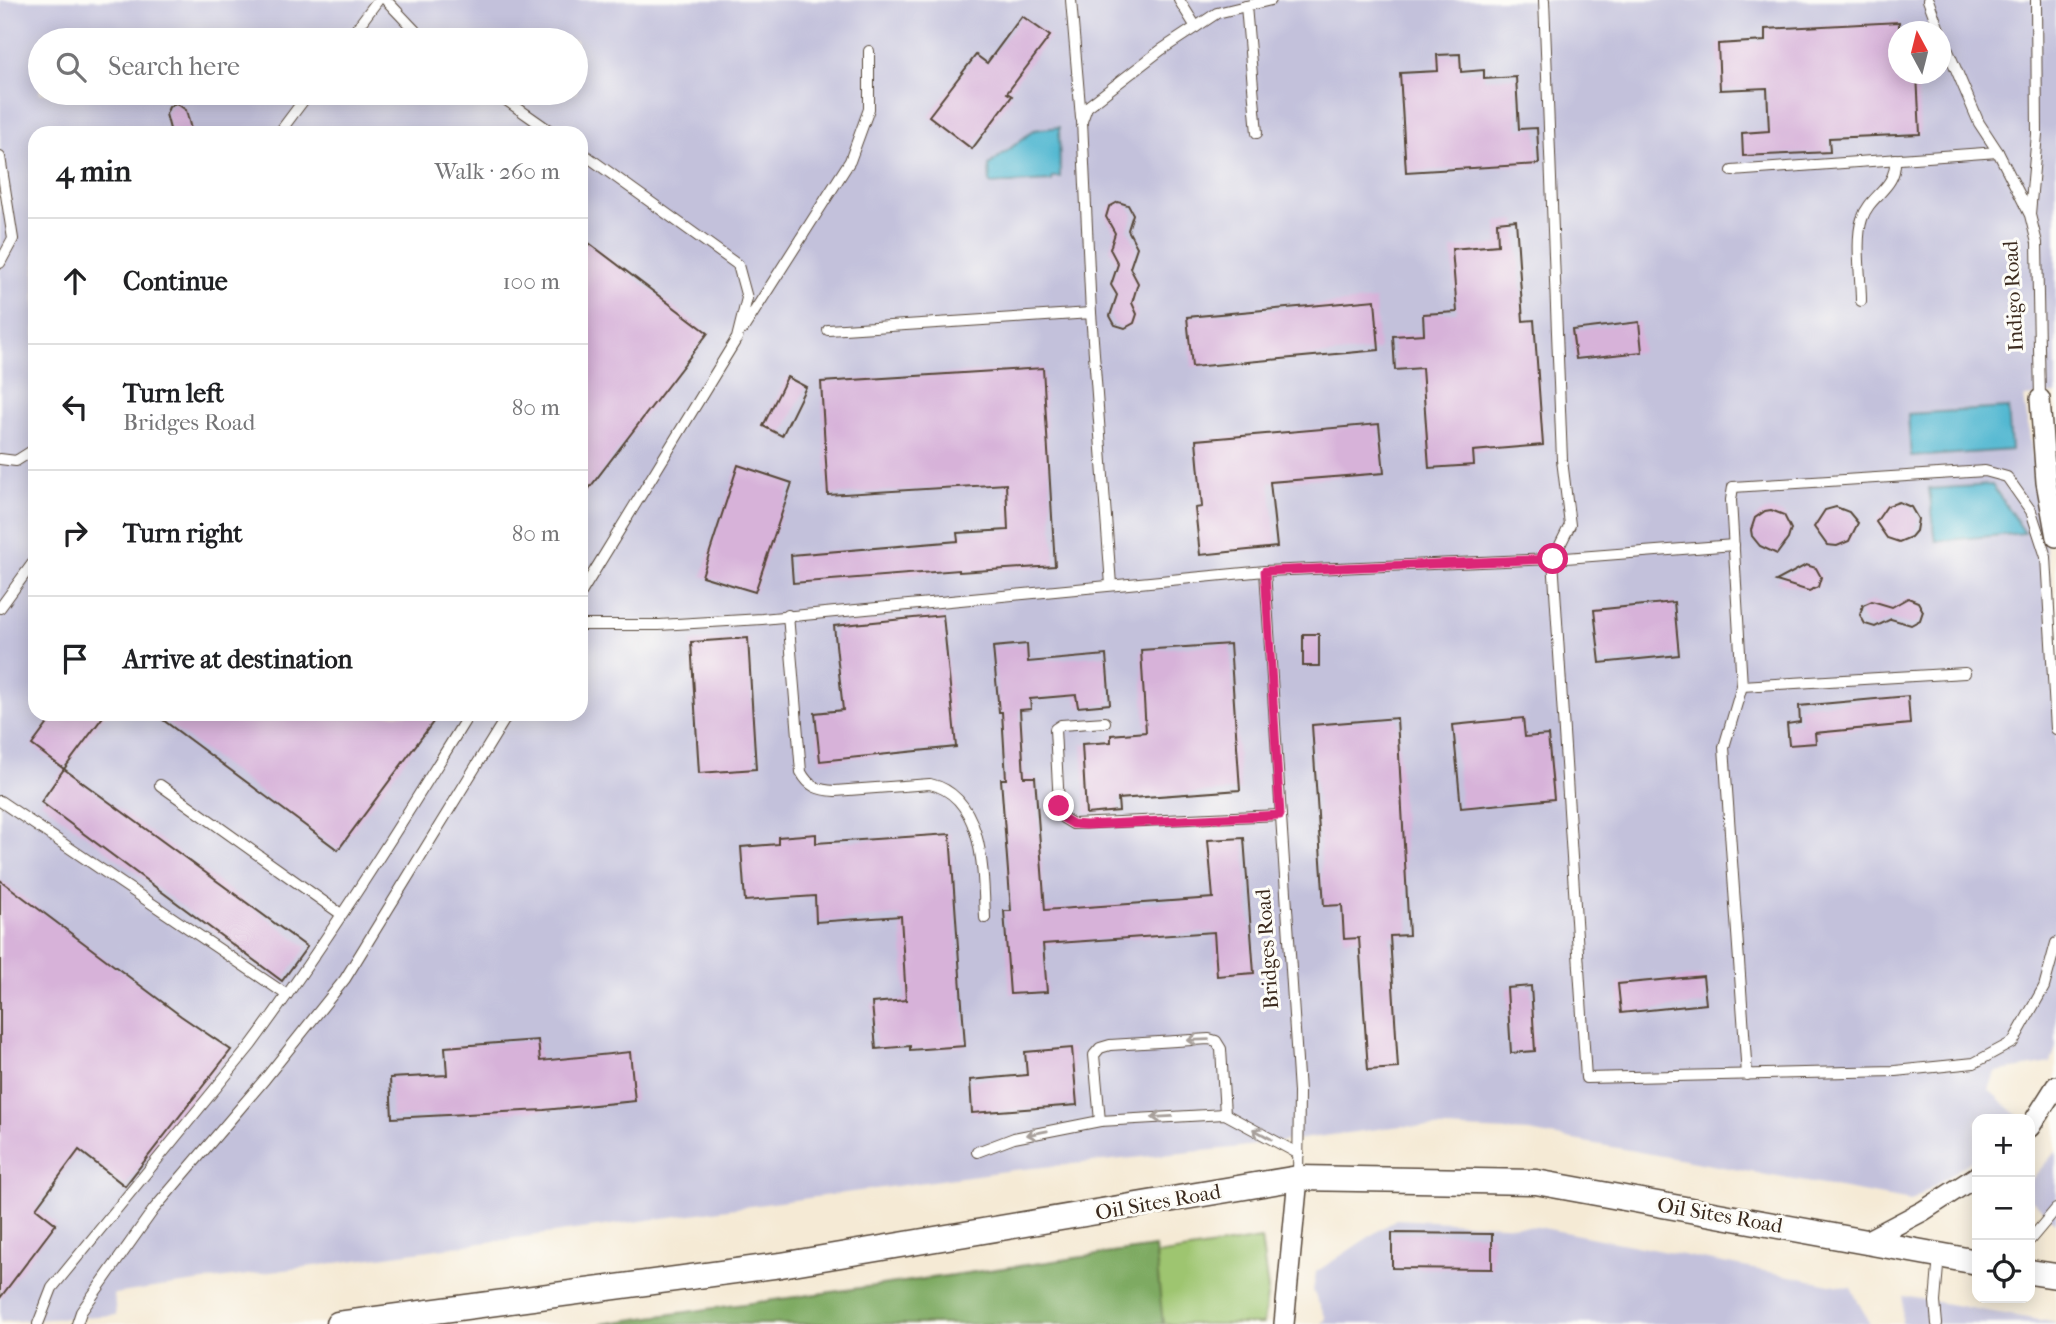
<!DOCTYPE html>
<meta charset="utf-8">
<style>
:root{--surface:#fff;--page:#f6f6f6;--text:#202124;--muted:#757577;--line:#e0e0e0}
body{margin:0;font-family:"IM FELL French Canon",serif;background:var(--page);color:var(--text)}
.controls{position:absolute;right:21px;bottom:21px;display:grid;overflow:hidden;border-radius:14px;box-shadow:0 4px 18px #0003}
.controls button{width:63px;height:63px;display:grid;place-items:center;padding:0;border:0;border-bottom:2px solid var(--line);background:var(--surface);color:var(--text);font:35px sans-serif}
.compass{position:absolute;left:1888px;top:21px;width:63px;height:63px;border-radius:50%;background:var(--surface);box-shadow:0 4px 18px #0003;rotate:353deg}
.stop{position:absolute;width:21px;height:21px;margin:-16px;border:5px solid #db2777;border-radius:50%;background:#fff}
.stop.end{background:#db2777;border-color:#fff;box-shadow:0 2px 7px #0008}
.list{margin:0;padding:0;list-style:none}
h2{display:flex;justify-content:space-between;align-items:center;height:91px;margin:0;padding:0 28px;font-size:30px}
h2 small{font-size:23px;font-weight:400;color:var(--muted)}
.list li{display:grid;grid-template-columns:46px 1fr auto;gap:21px;align-items:center;box-sizing:border-box;height:126px;padding:0 28px;border-top:2px solid var(--line)}
.list b{display:block;font-size:26px;white-space:nowrap}
.list p{margin:0;font-size:23px;white-space:nowrap;color:var(--muted)}
.list em{font-size:23px;font-style:normal;color:var(--muted)}
.icon{flex:none;width:38px;height:38px;fill:none;stroke:currentColor;stroke-width:2;stroke-linecap:round;stroke-linejoin:round}
.map{position:relative;flex:none;width:2056px;height:1324px;overflow:hidden}
.search{position:absolute;background:var(--surface);box-shadow:0 4px 18px #0003;left:28px;top:28px;width:560px;height:77px;display:flex;align-items:center;gap:18px;box-sizing:border-box;padding:0 24px;border-radius:38px;color:var(--muted);font-size:26px}
.panel{position:absolute;background:var(--surface);box-shadow:0 4px 18px #0003;left:28px;top:126px;width:560px;height:595px;border-radius:21px}
.map>svg:first-child{display:block}
.industrial{fill:#c3c1db;fill-rule:evenodd}
.green{fill:#9ec570;stroke:#6c7847;stroke-width:2}
.forest{fill:#7eaa62;stroke:#5c6a40;stroke-width:2}
.water{fill:#53b8d1;stroke:#477178;stroke-width:2}
.building{fill:#d7b2d9}
.lines{fill:none;stroke-linecap:round;stroke-linejoin:round}
.service-casing{stroke:#574739;stroke-width:12}
.minor-casing{stroke:#574739;stroke-width:22}
.tertiary-casing{stroke:#574739;stroke-width:27}
.service{stroke:#fff;stroke-width:10}
.minor{stroke:#fff;stroke-width:19}
.tertiary{stroke:#fff;stroke-width:24}
.oneway{stroke:#a79f9a}
.route{stroke:#db2777;stroke-width:9}
.labels{text-anchor:middle;stroke-width:6;stroke-linejoin:round;paint-order:stroke}
.street-label{font-size:21px;fill:#3b2a1e;stroke:#fdfcf7}
</style>
<div class="map">
<svg width="2056" height="1324" viewBox="0 0 2056 1324">
<rect width="100%" height="100%" fill="#fdfcf7"/>
<filter id="ink" filterUnits="userSpaceOnUse"><feTurbulence type="fractalNoise" baseFrequency=".0143" numOctaves="2"/><feDisplacementMap in="SourceGraphic" scale="14" xChannelSelector="R" yChannelSelector="G"/><feConvolveMatrix kernelMatrix="1 2 1 2 8 2 1 2 1" color-interpolation-filters="sRGB"/></filter>
<filter id="wash" filterUnits="userSpaceOnUse"><feTurbulence type="fractalNoise" baseFrequency=".00686" numOctaves="4" result="noise"/><feDisplacementMap in="SourceGraphic" scale="28" xChannelSelector="R" yChannelSelector="G"/><feGaussianBlur stdDeviation="1.57" result="paint"/><feColorMatrix in="noise" values="0 0 0 0 0 0 0 0 0 0 0 0 0 0 0 0 0 1.4 0 .05"/><feComposite in="paint" operator="in"/></filter>
<g filter="url(#wash)">
<rect width="100%" height="100%" fill="#f5ead5"/>
<g class="industrial">
<path d="M0,0H2056V394L2024,397L2056,616V1047L2051,1063L1995,1072L1989,1090L2018,1116L2016,1119H1977V1157L1911,1201L1529,1132L1401,1126L1232,1148L1013,1170L160,1287L114,1294L116,1315L0,1322ZM1898,32H1940V74H1898ZM40,40H576V93H40ZM35,133H581V714H35Z"/>
<polygon points="2056,1151 2056,1223 2030,1198 2030,1181"/>
<polygon points="1396,1219 1538,1227 1851,1288 1870,1324 1322,1324 1326,1318 1313,1291 1316,1272"/>
<polygon points="1903,1296 2056,1323 2056,1324 1902,1324"/>
</g>
<polygon class="green" points="1261,1239 1268,1290 1263,1324 1162,1324 1156,1255"/>
<polygon class="forest" points="1155,1247 1163,1324 600,1324"/>
<g class="water">
<polygon points="1059,127 1060,177 1052,177 1052,181 990,184 989,165 1034,130"/>
<polygon points="2008,408 2011,450 1911,457 1908,414"/>
<polygon points="1992,485 2025,533 1936,541 1929,489"/>
</g>
<g id="blocks">
<g class="building">
<polygon points="1022,16 1050,36 1007,93 1012,96 972,149 929,116 976,55 987,63"/>
<polygon points="1899,22 1899,74 1917,74 1920,134 1829,138 1830,152 1743,156 1742,133 1769,131 1767,88 1720,90 1718,44 1765,41 1765,29"/>
<polygon points="1460,54 1461,72 1484,70 1484,79 1516,77 1519,129 1537,128 1539,164 1406,172 1400,73 1438,71 1437,55"/>
<polygon points="176,103 186,110 192,133 171,133 166,114 169,107"/>
<polygon points="1118,202 1128,205 1133,214 1128,230 1137,247 1130,268 1138,283 1132,303 1137,314 1134,323 1125,328 1115,325 1110,316 1117,295 1111,285 1118,264 1110,249 1115,233 1106,217 1109,207"/>
<polygon points="1516,220 1523,321 1534,320 1543,445 1473,451 1474,465 1429,468 1422,368 1395,370 1393,336 1424,334 1423,314 1457,312 1452,249 1498,245 1497,222"/>
<polygon points="581,237 708,333 581,499"/>
<polygon points="1375,300 1379,350 1192,367 1187,317"/>
<polygon points="1639,322 1642,352 1576,359 1572,330"/>
<polygon points="1043,368 1055,566 959,572 959,570 793,583 791,555 958,541 957,533 1008,530 1006,484 828,495 821,382"/>
<polygon points="787,377 806,387 782,436 763,426"/>
<polygon points="1379,424 1384,473 1270,482 1277,547 1200,555 1195,508 1202,507 1196,440"/>
<polygon points="738,465 792,483 755,592 702,576"/>
<polygon points="1899,502 1911,507 1918,519 1916,531 1911,537 1899,542 1887,538 1876,522 1887,506"/>
<polygon points="1836,507 1849,512 1858,523 1849,541 1837,546 1827,545 1814,527 1825,510"/>
<polygon points="1771,510 1784,515 1791,529 1788,539 1777,554 1760,546 1752,536 1751,530 1755,518 1765,511"/>
<polygon points="1806,565 1816,568 1821,577 1818,587 1809,591 1776,581"/>
<polygon points="1908,598 1918,602 1923,611 1920,620 1911,625 1891,619 1875,627 1865,624 1860,615 1863,605 1872,601 1892,607"/>
<polygon points="1674,602 1679,655 1600,663 1594,610"/>
<polygon points="943,615 956,747 820,761 815,713 843,710 834,626"/>
<rect x="1303" y="634" width="16" height="32"/>
<polygon points="748,638 756,769 699,773 691,642"/>
<polygon points="1027,644 1028,662 1106,655 1110,704 1078,707 1076,695 1030,699 1031,709 1020,710 1024,777 1035,777 1045,910 1213,898 1208,840 1244,838 1254,973 1217,976 1214,932 1043,944 1047,992 1010,994 1004,911 1011,911 1001,779 1006,779 1002,712 999,712 993,647"/>
<polygon points="1230,644 1240,790 1118,799 1119,811 1086,814 1082,744 1111,742 1111,735 1146,732 1141,650"/>
<polygon points="1908,696 1910,724 1815,733 1816,743 1789,745 1787,724 1800,722 1799,706"/>
<polygon points="55,714 105,714 64,769 32,745"/>
<polygon points="155,714 439,714 338,850"/>
<polygon points="1397,718 1409,935 1390,936 1398,1068 1368,1070 1359,938 1344,939 1342,905 1324,906 1312,725"/>
<polygon points="1523,718 1525,737 1548,735 1554,799 1461,808 1453,725"/>
<polygon points="64,769 307,947 282,981 41,802"/>
<polygon points="816,834 816,843 950,834 965,1046 910,1050 910,1046 876,1049 872,1003 906,1000 901,916 816,922 815,896 745,901 741,847 778,844 778,837"/>
<polygon points="0,880 181,1016 231,1050 125,1186 79,1150 36,1208 56,1224 0,1298"/>
<polygon points="1703,976 1706,1004 1621,1013 1618,984"/>
<polygon points="1531,986 1535,1051 1511,1053 1507,988"/>
<polygon points="538,1040 540,1061 630,1052 635,1101 544,1110 392,1118 390,1078 447,1075 445,1047"/>
<polygon points="1072,1048 1077,1105 972,1113 970,1080 1027,1075 1025,1052"/>
<polygon points="1392,1233 1492,1234 1492,1269 1392,1268"/>
</g>
</g>
</g>
<g filter="url(#ink)">
<use href="#blocks" fill-opacity="0" stroke="#574739" stroke-width="2"/>
<g class="lines">
<g class="service-casing">
<g id="service">
<polyline points="386,0 424,40"/>
<polyline points="1071,0 1081,118"/>
<polyline points="1179,0 1196,27"/>
<polyline points="1544,0 1562,460 1570,525 1553,559 1586,1078 1895,1071 1974,1063 2013,1042 2044,987 2056,943"/>
<polyline points="1928,0 1940,32"/>
<polyline points="1246,6 1257,133"/>
<polyline points="1940,32 1979,123 1998,152 2030,215 2037,243 2040,399"/>
<polyline points="348,40 378,0"/>
<polyline points="496,93 553,133"/>
<polyline points="279,133 309,93"/>
<polyline points="581,152 738,265 747,298 737,338 581,593"/>
<polyline points="0,157 13,239 0,263"/>
<polyline points="1732,171 1998,152"/>
<polyline points="2030,214 2037,134 2036,0"/>
<path d="M1861,301C1861,278 1855,240 1862,219C1870,194 1897,189 1895,159"/>
<polyline points="1091,313 1082,121 1087,107 1161,50 1217,13 1271,0"/>
<polyline points="743,329 850,161 869,109 869,51"/>
<polyline points="828,330 1091,313 1111,585"/>
<polyline points="0,459 16,461 35,449"/>
<polyline points="1265,571 1299,1092 1298,1178"/>
<polyline points="0,608 35,560"/>
<path d="M788,615L801,772C809,787 818,790 835,791L930,784C985,796 983,875 985,918"/>
<polyline points="581,625 659,625 762,619 1265,571 1553,559 1734,545"/>
<polyline points="1742,686 1965,673"/>
<polyline points="1105,722 1061,725 1055,729 1059,806 1063,818 1073,824 1281,815"/>
<polyline points="160,785 341,914"/>
<polyline points="0,801 287,995"/>
<polyline points="1747,1075 1724,747 1742,686 1731,500 1733,487 1985,471 2007,477 2031,511 2046,557 2056,729"/>
<polyline points="1100,1121 1094,1055 1100,1048 1110,1045 1209,1039 1216,1041 1221,1049 1225,1114"/>
<polyline points="977,1152 1014,1138 1100,1121 1225,1114 1299,1154"/>
<polyline points="2030,1240 2056,1209"/>
<path d="M38,1324L52,1288L251,1045C329,939 400,826 469,714"/>
<polyline points="77,1324 81,1312 154,1209 265,1079 345,979 508,714"/>
<polyline points="1937,1324 1935,1302 1939,1255"/>
</g>
</g>
<g class="minor-casing">
<g id="minor">
<polyline points="2040,399 2046,482 2056,537"/>
<polyline points="2030,1127 2056,1086"/>
<polyline points="1866,1241 1923,1211 1977,1176"/>
<polyline points="1284,1324 1298,1178"/>
</g>
</g>
<g class="tertiary-casing">
<g id="tertiary">
<polyline points="2030,1272 2056,1276"/>
<polyline points="338,1324 781,1265 1298,1178 1536,1182 1977,1262"/>
</g>
</g>
<use href="#service" class="service"/>
<use href="#minor" class="minor"/>
<use href="#tertiary" class="tertiary"/>
</g>
<defs><path id="oneway-shaft" d="M-6 0H5M1.5-3L5.5 0L1.5 3" fill="none" stroke-width="1.6" stroke-linecap="round" stroke-linejoin="round" transform="scale(1.75)"/></defs>
<g class="oneway">
<use href="#oneway-shaft" transform="translate(1198 1040) rotate(178)"/>
<use href="#oneway-shaft" transform="translate(1162 1117) rotate(177)"/>
<use href="#oneway-shaft" transform="translate(1037 1133) rotate(169)"/>
<use href="#oneway-shaft" transform="translate(1262 1134) rotate(-151)"/>
</g>
</g>
<g class="lines" filter="url(#ink)">
<polyline class="route" points="1059,806 1063,818 1073,824 1086,825 1280,815 1265,571 1553,559"/>
</g>
<g class="labels">
<g class="street-label">
<text transform="translate(2013 296) rotate(-93)" y="7">Indigo Road</text>
<text transform="translate(1267 949) rotate(-94)" y="7">Bridges Road</text>
<text transform="translate(1158 1202) rotate(-10)" y="7">Oil Sites Road</text>
<text transform="translate(1720 1215) rotate(10)" y="7">Oil Sites Road</text>
</g>
</g>
</svg>
<div class="controls">
<button>+</button>
<button>−</button>
<button><svg class="icon" aria-label="locate" viewBox="0 0 24 24"><circle cx="12" cy="12" r="6"/><path d="M12 2v4M12 18v4M2 12h4M18 12h4"/></svg></button>
</div>
<svg class="compass" viewBox="-18 -18 36 36"><path d="M0-13l5 13h-10z" fill="#e53935"/><path d="M0 13l5-13h-10z" fill="#757577"/></svg>
<div class="stop" style="left:1553px;top:559px"></div>
<div class="stop end" style="left:1059px;top:806px"></div>
<div class="search"><svg class="icon" aria-label="search" viewBox="0 0 24 24"><circle cx="10" cy="10" r="6"/><path d="M15 15l6 6"/></svg>Search here</div>
<section class="panel">
<h2>4 min<small>Walk · 260 m</small></h2>
<ul class="list">
<li><svg class="icon" aria-label="ahead" viewBox="0 0 24 24"><path d="M12 20V5M6 11l6-6 6 6"/></svg><div><b>Continue</b></div><em>100 m</em></li>
<li><svg class="icon" aria-label="left" viewBox="0 0 24 24"><path d="M17 20v-9H6M10 6l-5 5 5 5"/></svg><div><b>Turn left</b><p>Bridges Road</p></div><em>80 m</em></li>
<li><svg class="icon" aria-label="right" viewBox="0 0 24 24"><path d="M7 20v-9h11M14 6l5 5-5 5"/></svg><div><b>Turn right</b></div><em>80 m</em></li>
<li><svg class="icon" aria-label="arrive" viewBox="0 0 24 24"><path d="M6 21V4h12l-3 4 3 4H6"/></svg><div><b>Arrive at destination</b></div></li>
</ul>
</section>
</div>
